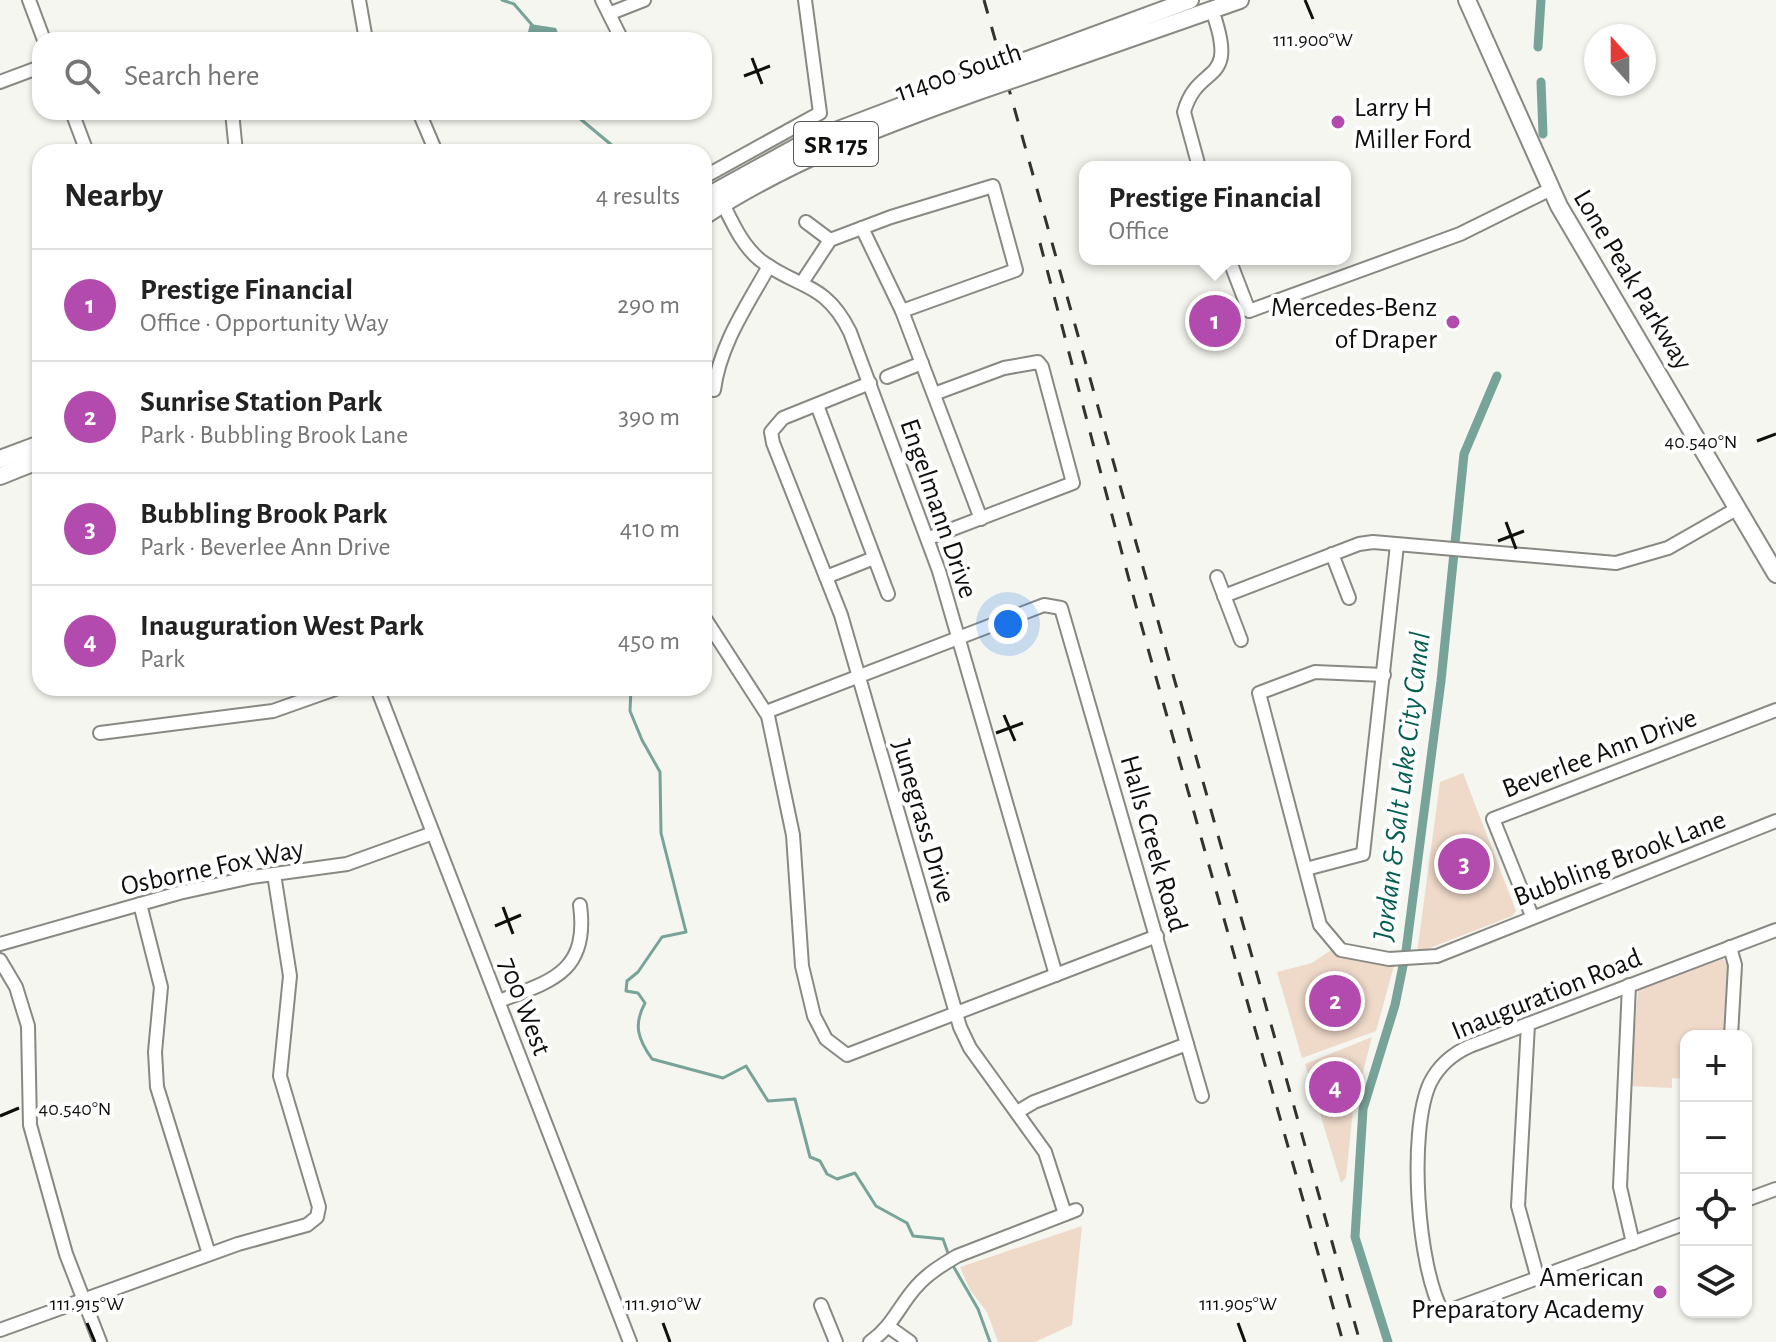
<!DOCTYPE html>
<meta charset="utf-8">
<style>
:root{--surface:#fff;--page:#f2f2f2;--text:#222;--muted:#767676;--line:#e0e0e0;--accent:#b34bae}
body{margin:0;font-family:"Alegreya Sans",sans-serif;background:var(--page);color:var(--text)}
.controls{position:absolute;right:24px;bottom:24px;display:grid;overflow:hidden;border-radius:16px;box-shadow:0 2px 6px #0004}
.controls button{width:72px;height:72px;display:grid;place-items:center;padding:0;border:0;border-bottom:2px solid var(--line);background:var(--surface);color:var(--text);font:40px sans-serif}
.compass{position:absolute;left:1584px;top:24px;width:72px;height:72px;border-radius:50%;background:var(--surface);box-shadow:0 2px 6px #0004;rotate:339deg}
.you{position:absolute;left:1008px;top:624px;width:28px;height:28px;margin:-20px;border:6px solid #fff;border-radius:50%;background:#1a73e8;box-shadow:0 0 0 12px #1a73e833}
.badge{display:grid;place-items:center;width:52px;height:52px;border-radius:50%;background:var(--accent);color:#fff;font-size:26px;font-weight:700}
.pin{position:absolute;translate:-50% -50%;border:4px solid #fff;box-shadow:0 2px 8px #0006}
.popup{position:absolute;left:1079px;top:161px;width:272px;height:104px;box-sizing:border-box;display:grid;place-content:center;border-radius:16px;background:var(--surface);filter:drop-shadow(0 2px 6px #0005);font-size:26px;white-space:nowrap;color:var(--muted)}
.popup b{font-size:30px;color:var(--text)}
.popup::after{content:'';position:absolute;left:50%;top:100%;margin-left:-16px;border:16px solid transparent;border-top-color:var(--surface)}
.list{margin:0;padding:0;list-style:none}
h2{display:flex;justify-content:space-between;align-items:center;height:104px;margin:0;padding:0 32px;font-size:34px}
h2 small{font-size:26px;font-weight:400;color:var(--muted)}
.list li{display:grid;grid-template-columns:52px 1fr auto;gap:24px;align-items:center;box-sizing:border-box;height:112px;padding:0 32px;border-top:2px solid var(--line)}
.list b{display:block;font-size:30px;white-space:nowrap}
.list p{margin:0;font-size:26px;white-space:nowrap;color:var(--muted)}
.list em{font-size:26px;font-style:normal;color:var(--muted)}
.icon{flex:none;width:44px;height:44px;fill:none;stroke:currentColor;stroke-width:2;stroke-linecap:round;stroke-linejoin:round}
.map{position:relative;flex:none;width:1776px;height:1342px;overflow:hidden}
.search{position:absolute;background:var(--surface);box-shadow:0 2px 6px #0004;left:32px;top:32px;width:680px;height:88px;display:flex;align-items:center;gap:20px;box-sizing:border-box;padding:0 28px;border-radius:24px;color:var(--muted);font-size:30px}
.panel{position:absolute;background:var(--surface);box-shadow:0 2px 6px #0004;left:32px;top:144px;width:680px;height:552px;border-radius:24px}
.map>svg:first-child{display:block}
.park{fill:#efdaca}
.water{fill:url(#water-ripples)}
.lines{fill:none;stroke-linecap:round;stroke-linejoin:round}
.stream{stroke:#78a398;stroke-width:3}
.canal{stroke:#78a398;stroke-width:9}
.minor-casing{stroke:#888983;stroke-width:16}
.major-casing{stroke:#888983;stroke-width:20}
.minor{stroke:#fff;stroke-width:12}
.major{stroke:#fff;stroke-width:16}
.rail{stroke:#32322f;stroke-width:3;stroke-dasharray:14 14;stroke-linecap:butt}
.major-bridge-casing{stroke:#888983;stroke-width:20;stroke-linecap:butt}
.major-bridge{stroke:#fff;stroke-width:16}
.ticks{fill:none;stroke:#0f0f0d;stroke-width:3}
.poi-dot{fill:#b34bae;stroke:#fff;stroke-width:3}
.labels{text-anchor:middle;stroke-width:8;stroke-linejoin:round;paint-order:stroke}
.shield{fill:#fff;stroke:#575756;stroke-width:2}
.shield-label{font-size:26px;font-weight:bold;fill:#0f0f0d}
.street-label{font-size:28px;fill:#0f0f0d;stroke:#fff}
.poi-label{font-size:28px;fill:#0f0f0d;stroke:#fff;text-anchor:end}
.water-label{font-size:30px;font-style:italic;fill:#045e51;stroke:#fff}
.ticks-label{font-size:20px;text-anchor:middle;fill:#0f0f0d;stroke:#fff;stroke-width:8;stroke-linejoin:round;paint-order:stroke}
</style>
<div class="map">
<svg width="1776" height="1342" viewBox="0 0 1776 1342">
<defs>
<pattern id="water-ripples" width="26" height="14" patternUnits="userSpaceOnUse" patternTransform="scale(2)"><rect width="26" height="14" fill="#78a398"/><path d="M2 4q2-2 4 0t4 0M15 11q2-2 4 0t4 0" fill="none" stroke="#61837a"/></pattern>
</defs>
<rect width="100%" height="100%" fill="#f4f6ef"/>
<g class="park">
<polygon points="1463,773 1516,911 1512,916 1417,953 1440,782"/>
<polygon points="1331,950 1342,955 1395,962 1376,1031 1302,1058 1277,972 1312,963"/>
<polygon points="1723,959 1729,967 1725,1036 1686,1036 1686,1079 1672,1078 1672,1088 1630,1086 1638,990"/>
<polygon points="1372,1037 1353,1110 1346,1178 1341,1183 1305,1064"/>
<polygon points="1082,1226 1072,1325 1035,1342 998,1342 987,1312 970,1290 960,1267"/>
</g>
<polygon class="water" points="530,24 556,28 561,40 526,40"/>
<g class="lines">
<g class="stream">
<polyline points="502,0 514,4 533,26"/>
<polyline points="572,112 620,152"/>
<path d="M631,688L630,711L642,740L660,772L661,833L686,932L662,937L638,972L627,981L626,991L638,993L645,1003C633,1025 638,1039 652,1059L723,1078L746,1066L768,1101L795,1099L810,1157L820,1161L827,1174L837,1179L855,1173L876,1206L907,1223L913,1236L943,1239L949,1256"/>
<polyline points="952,1264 978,1309 990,1342"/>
</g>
<g class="canal">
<polyline points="1538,47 1541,0"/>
<polyline points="1541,82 1543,134"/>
<polyline points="1388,1342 1355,1237 1363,1109 1395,1005 1406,951 1441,681 1464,454 1497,376"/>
</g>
<g class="minor-casing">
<g id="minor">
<polyline points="29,0 44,40"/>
<polyline points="359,0 366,40"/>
<polyline points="602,0 622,40"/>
<polyline points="611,13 644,0"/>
<polyline points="0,82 40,67"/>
<polyline points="72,112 87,152"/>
<polyline points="232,112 236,152"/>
<polyline points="419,112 436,152"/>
<path d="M1199,167L1184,112C1198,61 1240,88 1212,10"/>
<polyline points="704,177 820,113 805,0"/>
<path d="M723,204C733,224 742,245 760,260C798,289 825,281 850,332L939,571L1056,975"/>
<polyline points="806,222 830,240"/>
<polyline points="862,228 902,311 981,519"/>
<polyline points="1229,259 1249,311 1460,234 1551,189"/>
<polyline points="803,281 830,240 891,217 993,186 1016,270 902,311"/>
<polyline points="887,377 922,363"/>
<polyline points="870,383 783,418 771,432 773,443 841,615 960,1027 970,1048 1045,1152 1065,1214"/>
<path d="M714,390C720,344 747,306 769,266"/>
<polyline points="817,405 888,594"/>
<polyline points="929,538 1073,483 1042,367 1038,362 1004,368 934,394"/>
<polyline points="1332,554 1349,598"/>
<polyline points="826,577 874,558"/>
<polyline points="1217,577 1241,640"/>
<polyline points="1224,596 1359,544 1373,542 1616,563 1668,548 1738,508"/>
<polyline points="704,617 768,716 793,835 802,966 814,1016 826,1039 847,1055 1157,936"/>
<polyline points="1384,675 1315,672 1259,693 1320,925 1341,950 1389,959 1437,956 1776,821"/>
<polyline points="377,688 630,1342"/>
<polyline points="766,712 1044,605 1061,608 1202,1096"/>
<polyline points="100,733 273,711 338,688"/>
<polyline points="1306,869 1363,854 1397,545"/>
<polyline points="140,904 161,987 155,1052 157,1087 209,1254"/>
<polyline points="1532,916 1493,819 1776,710"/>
<polyline points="0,944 179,893 252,877 347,864 433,833"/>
<polyline points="1730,947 1735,965 1731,1036"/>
<polyline points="0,960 16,987 28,1026 30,1125 66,1254 100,1342"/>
<polyline points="1629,985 1620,1187 1633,1243"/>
<path d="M499,1001C552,981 589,972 580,905"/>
<polyline points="1528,1024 1518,1206 1538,1279"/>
<polyline points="1017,1112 1034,1102 1187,1044"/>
<polyline points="1746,1200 1776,1189"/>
<path d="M1686,1223L1443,1313C1417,1267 1408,1131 1430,1083C1439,1065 1452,1054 1470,1046L1776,930"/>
<polyline points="821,1305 836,1342"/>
<polyline points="889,1327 910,1342"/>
<polyline points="0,1330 238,1244 307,1225 317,1217 319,1207 280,1076 290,976 274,874"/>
<path d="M870,1342C892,1327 899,1306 916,1287C927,1274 942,1265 957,1256L1076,1210"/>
</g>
</g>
<g class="major-casing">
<g id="major">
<polyline points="1467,0 1559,206 1776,574"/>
<polyline points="1033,58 1190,0"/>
<polyline points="1034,72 1240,0"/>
<polyline points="704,198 804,143 972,79"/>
<path d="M704,216C790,160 881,126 976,92"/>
<polyline points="0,459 40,444"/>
<polyline points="0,476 40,460"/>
</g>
</g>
<use href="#minor" class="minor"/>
<use href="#major" class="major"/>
<g class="rail">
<polyline points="984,0 1360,1342"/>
<polyline points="1040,243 1136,606 1343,1342"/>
</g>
<g class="major-bridge-casing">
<g id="major-bridge">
<polyline points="972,79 1033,58"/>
<polyline points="976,92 1034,72"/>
</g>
</g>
<use href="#major-bridge" class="major-bridge"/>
</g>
<path class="ticks" d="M1305,0L1313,19M752,58L762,84M744,76L770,66M1757,441L1776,434M1506,522L1516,549M1498,541L1524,531M1004,715L1015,741M996,733L1023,723M503,907L513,934M495,926L521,915M0,1116L19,1108M87,1323L95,1342M663,1323L670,1342M1238,1323L1245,1342"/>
<g class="poi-dot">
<circle cx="1338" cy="122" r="8"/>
<circle cx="1453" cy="322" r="8"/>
<circle cx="1660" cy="1292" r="8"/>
</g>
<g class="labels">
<rect class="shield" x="794" y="122" width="84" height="44" rx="6"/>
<g class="shield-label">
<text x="836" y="153">SR 175</text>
</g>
<g class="street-label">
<text transform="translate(958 71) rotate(-19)" y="10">11400 South</text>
<text transform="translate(1634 279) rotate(59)" y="10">Lone Peak Parkway</text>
<text transform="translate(940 508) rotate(71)" y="10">Engelmann Drive</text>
<text transform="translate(1599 752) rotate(-21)" y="10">Beverlee Ann Drive</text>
<text transform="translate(925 821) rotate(74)" y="10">Junegrass Drive</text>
<text transform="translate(1155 843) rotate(74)" y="10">Halls Creek Road</text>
<text transform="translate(1619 857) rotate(-21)" y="10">Bubbling Brook Lane</text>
<text transform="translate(212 866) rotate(-12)" y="10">Osborne Fox Way</text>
<text transform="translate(1546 993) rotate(-22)" y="10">Inauguration Road</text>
<text transform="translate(526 1006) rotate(69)" y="10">700 West</text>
</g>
<g class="poi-label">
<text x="1354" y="116" text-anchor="start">Larry H<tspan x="1354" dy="32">Miller Ford</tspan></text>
<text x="1437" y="316">Mercedes-Benz<tspan x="1437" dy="32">of Draper</tspan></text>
<text x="1644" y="1286">American<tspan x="1644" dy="32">Preparatory Academy</tspan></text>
</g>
<g class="water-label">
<text transform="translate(1401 786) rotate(-83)" y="10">Jordan &amp; Salt Lake City Canal</text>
</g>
</g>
<g class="ticks-label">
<text x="1313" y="46">111.900°W</text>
<text x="1701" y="448">40.540°N</text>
<text x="75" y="1115">40.540°N</text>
<text x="87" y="1310">111.915°W</text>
<text x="663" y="1310">111.910°W</text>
<text x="1238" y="1310">111.905°W</text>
</g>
</svg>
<div class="controls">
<button>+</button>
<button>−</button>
<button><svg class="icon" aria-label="locate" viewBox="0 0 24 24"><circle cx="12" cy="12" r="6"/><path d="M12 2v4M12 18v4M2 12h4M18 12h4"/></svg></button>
<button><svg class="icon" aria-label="layers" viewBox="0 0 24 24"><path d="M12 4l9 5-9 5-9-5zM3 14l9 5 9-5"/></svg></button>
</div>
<svg class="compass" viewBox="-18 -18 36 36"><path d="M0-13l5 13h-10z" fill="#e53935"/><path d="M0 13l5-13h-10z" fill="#767676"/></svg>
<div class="you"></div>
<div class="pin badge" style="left:1215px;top:321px">1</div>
<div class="popup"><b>Prestige Financial</b>Office</div>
<div class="pin badge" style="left:1335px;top:1001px">2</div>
<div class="pin badge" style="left:1464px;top:864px">3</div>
<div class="pin badge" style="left:1335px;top:1087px">4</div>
<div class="search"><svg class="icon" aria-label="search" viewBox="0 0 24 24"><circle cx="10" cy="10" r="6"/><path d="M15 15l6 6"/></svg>Search here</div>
<section class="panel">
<h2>Nearby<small>4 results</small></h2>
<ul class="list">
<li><span class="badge">1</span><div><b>Prestige Financial</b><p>Office · Opportunity Way</p></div><em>290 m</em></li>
<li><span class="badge">2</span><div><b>Sunrise Station Park</b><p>Park · Bubbling Brook Lane</p></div><em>390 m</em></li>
<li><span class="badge">3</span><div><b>Bubbling Brook Park</b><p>Park · Beverlee Ann Drive</p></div><em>410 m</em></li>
<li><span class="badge">4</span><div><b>Inauguration West Park</b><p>Park</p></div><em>450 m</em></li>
</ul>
</section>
</div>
